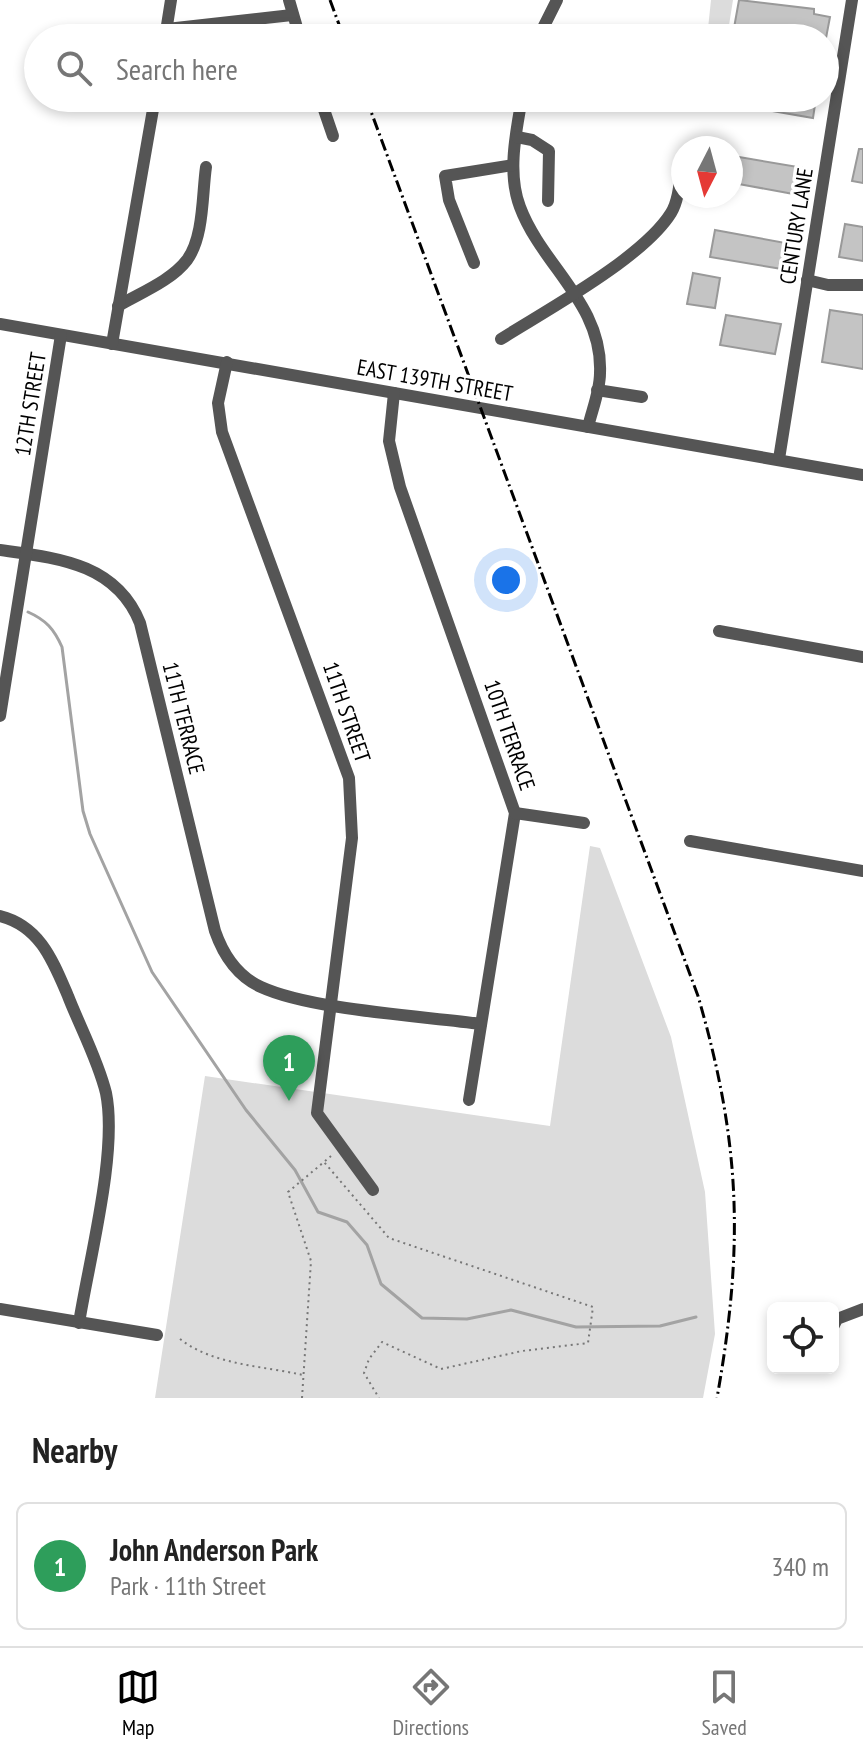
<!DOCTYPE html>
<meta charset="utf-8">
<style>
:root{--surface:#fff;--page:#f6f6f6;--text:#222;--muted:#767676;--line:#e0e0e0;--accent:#000}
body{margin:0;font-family:"PT Sans Narrow",sans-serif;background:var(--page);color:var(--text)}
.controls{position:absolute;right:24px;bottom:24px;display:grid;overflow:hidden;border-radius:12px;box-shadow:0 4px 12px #0003}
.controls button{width:72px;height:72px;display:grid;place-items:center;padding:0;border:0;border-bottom:2px solid var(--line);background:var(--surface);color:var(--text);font:40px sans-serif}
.compass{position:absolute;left:671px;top:136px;width:72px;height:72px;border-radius:50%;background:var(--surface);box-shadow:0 4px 12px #0003;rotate:186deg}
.you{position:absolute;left:506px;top:580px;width:28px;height:28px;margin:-20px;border:6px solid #fff;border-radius:50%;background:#1a73e8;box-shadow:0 0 0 12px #1a73e833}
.badge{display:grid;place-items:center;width:52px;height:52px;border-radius:50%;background:var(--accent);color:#fff;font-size:26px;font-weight:700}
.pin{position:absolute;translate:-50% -66px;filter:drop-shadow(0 2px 4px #0008)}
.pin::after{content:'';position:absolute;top:42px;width:28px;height:24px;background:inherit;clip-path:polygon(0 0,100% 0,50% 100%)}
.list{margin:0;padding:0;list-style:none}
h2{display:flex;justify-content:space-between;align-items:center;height:104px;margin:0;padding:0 32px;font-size:34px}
h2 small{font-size:26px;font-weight:400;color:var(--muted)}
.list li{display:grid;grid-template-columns:52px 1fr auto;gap:24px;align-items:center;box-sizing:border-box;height:128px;margin:0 16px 16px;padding:0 16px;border:2px solid var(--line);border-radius:12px}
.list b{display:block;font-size:30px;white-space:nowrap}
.list p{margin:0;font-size:26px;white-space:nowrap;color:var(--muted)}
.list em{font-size:26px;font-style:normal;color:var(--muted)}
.icon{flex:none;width:44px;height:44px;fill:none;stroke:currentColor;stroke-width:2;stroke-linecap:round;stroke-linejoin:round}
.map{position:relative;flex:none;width:863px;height:1398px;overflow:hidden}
.search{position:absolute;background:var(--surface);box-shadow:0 4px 12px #0003;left:24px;right:24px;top:24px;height:88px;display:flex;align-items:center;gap:20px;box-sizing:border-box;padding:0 28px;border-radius:44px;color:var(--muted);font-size:30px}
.sheet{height:248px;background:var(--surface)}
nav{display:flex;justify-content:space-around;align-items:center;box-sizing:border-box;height:112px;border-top:2px solid var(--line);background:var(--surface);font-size:22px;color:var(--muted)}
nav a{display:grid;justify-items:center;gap:4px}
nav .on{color:var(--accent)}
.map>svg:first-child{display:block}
.green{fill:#dcdcdc}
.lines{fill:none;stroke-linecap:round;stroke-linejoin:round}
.stream{stroke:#a3a3a3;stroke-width:3}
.building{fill:#c4c4c4;stroke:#999;stroke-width:2}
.path{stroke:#777;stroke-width:2;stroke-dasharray:2 4;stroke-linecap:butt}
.minor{stroke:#555;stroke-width:12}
.rail{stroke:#000;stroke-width:3;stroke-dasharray:12 4 2 4;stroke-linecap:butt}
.labels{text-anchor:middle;stroke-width:7;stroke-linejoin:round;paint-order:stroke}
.street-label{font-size:22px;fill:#000;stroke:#fff}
</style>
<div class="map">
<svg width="863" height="1398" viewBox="0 0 863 1398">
<rect width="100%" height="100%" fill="#fff"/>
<g class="green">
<polygon points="711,0 733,0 727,38 707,38"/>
<polygon points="590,846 600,848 671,1037 705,1192 715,1334 703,1398 155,1398 205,1076 550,1126"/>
</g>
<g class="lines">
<path class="stream" d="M28,612C46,620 54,629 62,647L83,811L90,834L152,972L246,1110L295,1170L318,1212L347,1222L367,1245L381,1284L422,1318L467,1319L511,1310L576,1327L660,1326L696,1317"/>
</g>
<g class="building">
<polygon points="739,0 814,9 814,14 830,17 826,38 792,38 734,28"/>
<polygon points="726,98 816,98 813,118 726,103"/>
<polygon points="859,149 863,149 863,183 852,181"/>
<polygon points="739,157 804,168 799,195 733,183"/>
<polygon points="845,224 863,227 863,261 839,257"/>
<polygon points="715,230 791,244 788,270 710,257"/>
<polygon points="693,273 720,278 715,308 687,304"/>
<polygon points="830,310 863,315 863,369 822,362"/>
<polygon points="726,315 781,324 775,354 720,345"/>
</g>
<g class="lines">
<g class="path">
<polyline points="325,1161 331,1156"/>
<path d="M180,1339C213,1365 263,1366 303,1375"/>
<polyline points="302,1398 311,1261 288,1192 324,1162 389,1238 593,1307 588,1343 522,1351 441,1369 382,1342 369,1359 364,1373 379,1398"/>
</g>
<g class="minor">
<polyline points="289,0 300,38"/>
<polyline points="167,29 292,15"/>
<polyline points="165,38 171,0"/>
<polyline points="457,38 466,33 492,38"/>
<polyline points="538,38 557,0"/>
<polyline points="320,98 333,136"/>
<path d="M522,98C516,132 507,173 520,207C542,266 603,304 600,373C600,391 592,410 588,427"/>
<polyline points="517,137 532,140 549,151 548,201"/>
<polyline points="474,263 449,200 445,176 513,165"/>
<polyline points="807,280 828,285 863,285"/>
<path d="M118,306C140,293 171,281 187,260C204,237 202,195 206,167"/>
<polyline points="0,324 863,475"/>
<path d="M501,339C547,310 643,258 671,213C680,199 680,174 683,158"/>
<polyline points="112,344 155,98"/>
<polyline points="227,362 218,403 222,432 349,778 352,838 317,1113 373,1190"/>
<polyline points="597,390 642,397"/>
<polyline points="394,393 389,441 400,487 515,813 469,1100"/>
<polyline points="779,459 852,0"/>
<path d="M0,550C57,558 116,563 140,623L215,931C223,954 237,976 261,987C311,1010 423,1016 481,1024"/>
<polyline points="719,631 863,657"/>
<polyline points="0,716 61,335"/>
<polyline points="515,813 584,823"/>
<polyline points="690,841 863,871"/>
<path d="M0,916C40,926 53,961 68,996C80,1027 98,1060 106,1093C118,1152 89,1260 79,1323"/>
<polyline points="0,1309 157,1335"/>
<polyline points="833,1327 837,1319 863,1309"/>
</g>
<g class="rail">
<polyline points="330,0 344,38"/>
<path d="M366,98L698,996C741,1144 744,1246 717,1398"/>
</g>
</g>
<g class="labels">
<g class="street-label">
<text transform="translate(796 226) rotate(-81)" y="8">CENTURY LANE</text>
<text transform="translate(435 380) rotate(10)" y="8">EAST 139TH STREET</text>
<text transform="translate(30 404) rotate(-81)" y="8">12TH STREET</text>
<text transform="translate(347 712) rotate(71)" y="8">11TH STREET</text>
<text transform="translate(184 718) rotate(76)" y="8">11TH TERRACE</text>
<text transform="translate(510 735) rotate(71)" y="8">10TH TERRACE</text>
</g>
</g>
</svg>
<div class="controls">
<button><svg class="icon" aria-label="locate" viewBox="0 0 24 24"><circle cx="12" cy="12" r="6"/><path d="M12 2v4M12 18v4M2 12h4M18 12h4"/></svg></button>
</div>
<svg class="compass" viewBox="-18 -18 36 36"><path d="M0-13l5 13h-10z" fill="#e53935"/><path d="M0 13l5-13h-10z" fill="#767676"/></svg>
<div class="you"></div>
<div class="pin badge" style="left:289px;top:1101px;background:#2e9e5b">1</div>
<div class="search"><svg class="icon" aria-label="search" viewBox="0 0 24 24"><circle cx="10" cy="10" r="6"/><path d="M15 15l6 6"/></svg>Search here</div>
</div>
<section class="sheet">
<h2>Nearby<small></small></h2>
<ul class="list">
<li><span class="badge" style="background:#2e9e5b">1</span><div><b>John Anderson Park</b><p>Park · 11th Street</p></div><em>340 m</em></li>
</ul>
</section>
<nav>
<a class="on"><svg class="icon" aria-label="map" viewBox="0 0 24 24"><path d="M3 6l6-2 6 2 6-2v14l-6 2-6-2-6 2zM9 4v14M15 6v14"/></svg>Map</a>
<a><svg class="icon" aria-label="directions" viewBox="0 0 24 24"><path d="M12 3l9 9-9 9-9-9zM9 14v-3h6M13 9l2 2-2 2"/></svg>Directions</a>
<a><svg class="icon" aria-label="saved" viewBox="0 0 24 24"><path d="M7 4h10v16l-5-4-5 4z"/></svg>Saved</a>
</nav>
